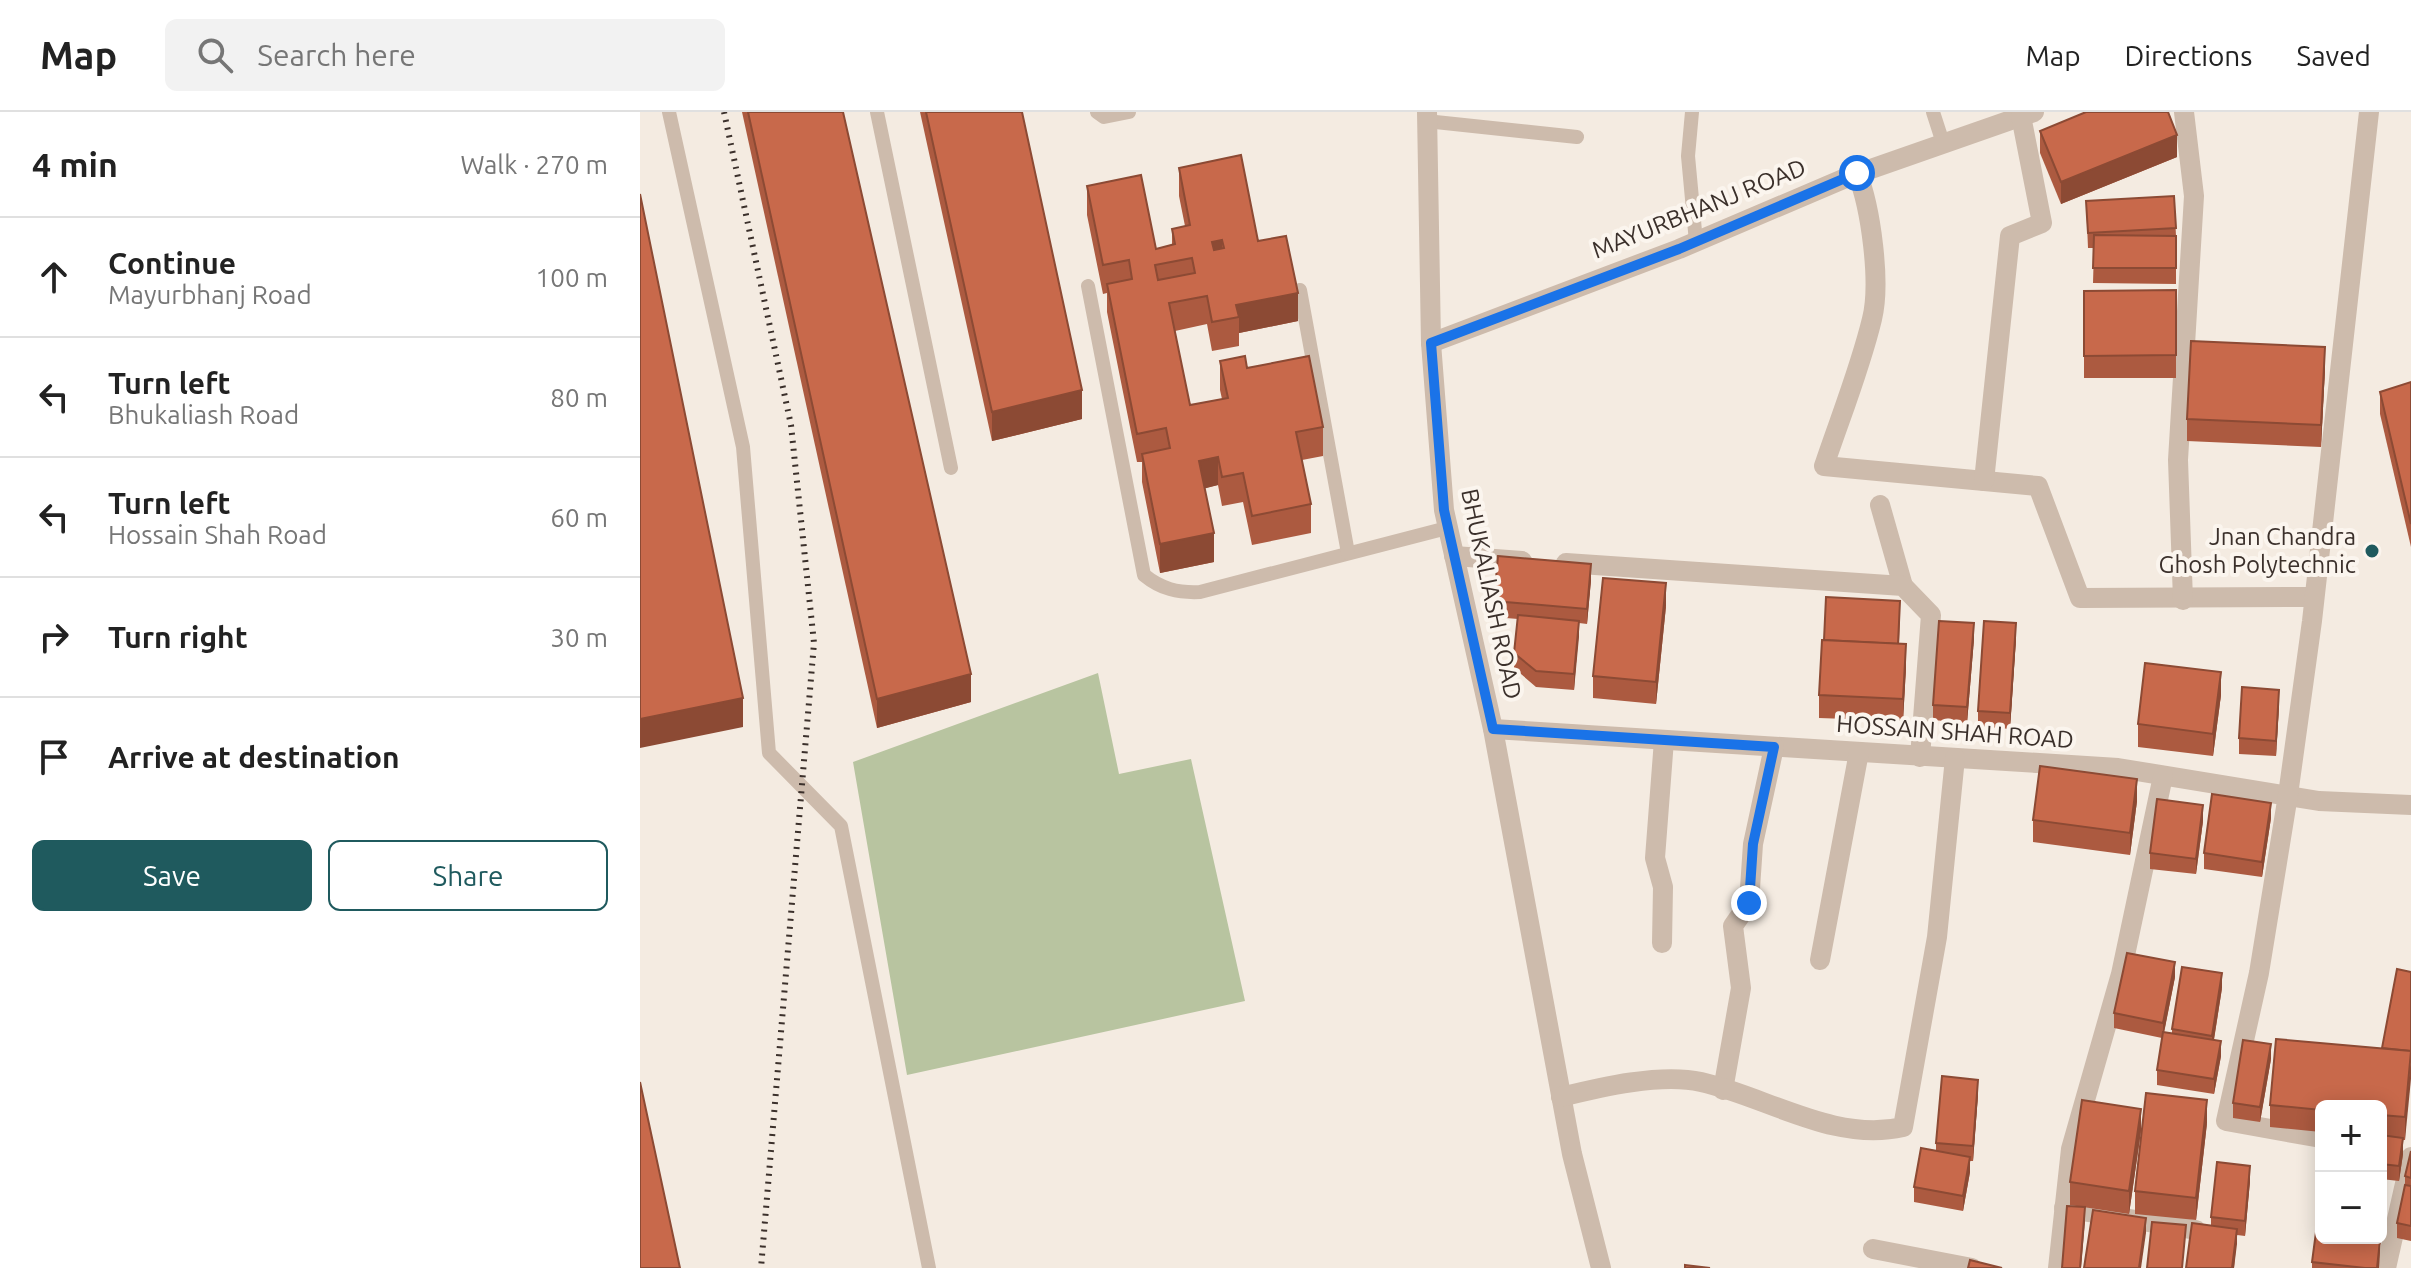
<!DOCTYPE html>
<meta charset="utf-8">
<style>
:root{--surface:#fff;--page:#f2f2f2;--text:#222;--muted:#767676;--line:#e0e0e0;--accent:#1f5a5e}
body{margin:0;font-family:Ubuntu,sans-serif;background:var(--page);color:var(--text)}
.controls{position:absolute;right:24px;bottom:24px;display:grid;overflow:hidden;border-radius:12px;box-shadow:0 4px 20px #0003}
.controls button{width:72px;height:72px;display:grid;place-items:center;padding:0;border:0;border-bottom:2px solid var(--line);background:var(--surface);color:var(--text);font:40px sans-serif}
.stop{position:absolute;width:24px;height:24px;margin:-18px;border:6px solid #1a73e8;border-radius:50%;background:#fff}
.stop.end{background:#1a73e8;border-color:#fff;box-shadow:0 2px 8px #0008}
.list{margin:0;padding:0;list-style:none}
h2{display:flex;justify-content:space-between;align-items:center;height:104px;margin:0;padding:0 32px;font-size:34px}
h2 small{font-size:26px;font-weight:400;color:var(--muted)}
.list li{display:grid;grid-template-columns:52px 1fr auto;gap:24px;align-items:center;box-sizing:border-box;height:120px;padding:0 32px;border-top:2px solid var(--line)}
.list b{display:block;font-size:30px;white-space:nowrap}
.list p{margin:0;font-size:26px;white-space:nowrap;color:var(--muted)}
.list em{font-size:26px;font-style:normal;color:var(--muted)}
.actions{display:flex;gap:16px;padding:24px 32px}
.actions a{flex:1;padding:18px 0;border:2px solid var(--accent);border-radius:12px;text-align:center;font-size:28px;color:var(--accent)}
.actions .main{background:var(--accent);color:#fff}
.icon{flex:none;width:44px;height:44px;fill:none;stroke:currentColor;stroke-width:2;stroke-linecap:round;stroke-linejoin:round}
.map{position:relative;flex:none;width:1771px;height:1156px;overflow:hidden}
header{display:flex;align-items:center;gap:48px;box-sizing:border-box;height:112px;padding:0 40px;background:var(--surface);border-bottom:2px solid var(--line)}
header strong{font-size:38px}
nav{display:flex;gap:44px;margin-inline-start:auto;font-size:28px}
.search{width:560px;height:72px;background:var(--page);display:flex;align-items:center;gap:20px;box-sizing:border-box;padding:0 28px;border-radius:12px;color:var(--muted);font-size:30px}
main{display:flex}
aside{flex:1;background:var(--surface)}
.map>svg:first-child{display:block}
.green{fill:#b8c4a0}
.lines{fill:none;stroke-linecap:round;stroke-linejoin:round}
.service{stroke:#cdbbac;stroke-width:14}
.minor{stroke:#cdbbac;stroke-width:20}
.rail{stroke:#3b302b;stroke-width:6;stroke-dasharray:2 6;stroke-linecap:butt}
.wall{fill:#ac5a40}
.shaded-wall{fill:#8c4a34}
.building{fill:#c8694b;stroke:#8c4a34;stroke-width:2;fill-rule:evenodd}
.route{stroke:#1a73e8;stroke-width:10}
.poi-dot{fill:#1f5a5e;stroke:#fbf5ee;stroke-width:3}
.labels{text-anchor:middle;stroke-width:8;stroke-linejoin:round;paint-order:stroke}
.street-label{font-size:24px;fill:#3b302b;stroke:#fbf5ee}
.poi-label{font-size:24px;fill:#3b302b;stroke:#fbf5ee;text-anchor:end}
</style>
<header>
<strong>Map</strong>
<div class="search"><svg class="icon" aria-label="search" viewBox="0 0 24 24"><circle cx="10" cy="10" r="6"/><path d="M15 15l6 6"/></svg>Search here</div>
<nav><a>Map</a><a>Directions</a><a>Saved</a></nav>
</header>
<main>
<aside>
<h2>4 min<small>Walk · 270 m</small></h2>
<ul class="list">
<li><svg class="icon" aria-label="ahead" viewBox="0 0 24 24"><path d="M12 20V5M6 11l6-6 6 6"/></svg><div><b>Continue</b><p>Mayurbhanj Road</p></div><em>100 m</em></li>
<li><svg class="icon" aria-label="left" viewBox="0 0 24 24"><path d="M17 20v-9H6M10 6l-5 5 5 5"/></svg><div><b>Turn left</b><p>Bhukaliash Road</p></div><em>80 m</em></li>
<li><svg class="icon" aria-label="left" viewBox="0 0 24 24"><path d="M17 20v-9H6M10 6l-5 5 5 5"/></svg><div><b>Turn left</b><p>Hossain Shah Road</p></div><em>60 m</em></li>
<li><svg class="icon" aria-label="right" viewBox="0 0 24 24"><path d="M7 20v-9h11M14 6l5 5-5 5"/></svg><div><b>Turn right</b></div><em>30 m</em></li>
<li><svg class="icon" aria-label="arrive" viewBox="0 0 24 24"><path d="M6 21V4h12l-3 4 3 4H6"/></svg><div><b>Arrive at destination</b></div></li>
</ul>
<div class="actions"><a class="main">Save</a><a>Share</a></div>
</aside>
<div class="map">
<svg width="1771" height="1156" viewBox="0 0 1771 1156">
<rect width="100%" height="100%" fill="#f4ebe1"/>
<polygon class="green" points="458,561 479,662 551,647 605,889 267,963 213,650"/>
<g class="lines">
<g class="service">
<polyline points="29,0 103,335 129,641 201,714 289,1156"/>
<polyline points="237,0 311,356"/>
<polyline points="457,0 464,5 489,0"/>
<polyline points="1052,0 1048,44 1056,130"/>
<polyline points="1293,0 1303,31"/>
<polyline points="786,9 937,25"/>
<path d="M448,174L504,463C521,477 538,481 560,480L807,416"/>
<polyline points="660,178 708,441"/>
</g>
<g class="minor">
<polyline points="787,0 791,231 804,398 853,617 932,1042 961,1156"/>
<path d="M1217,61C1231,96 1241,171 1232,207C1220,257 1200,306 1184,354L1398,374L1440,486L1674,485"/>
<polyline points="791,231 1039,137 1208,65 1394,0"/>
<polyline points="1344,369 1370,124 1402,111 1381,4"/>
<polyline points="1240,393 1263,474"/>
<polyline points="814,444 882,449"/>
<polyline points="926,451 1263,474 1291,503 1280,645"/>
<polyline points="1543,488 1538,348 1554,84 1544,0"/>
<polyline points="853,617 1478,656 1679,689 1771,693"/>
<polyline points="1022,831 1023,775 1015,746 1024,628"/>
<polyline points="1180,848 1219,640"/>
<polyline points="1083,978 1101,876 1093,814 1109,791 1113,732 1134,635"/>
<path d="M921,985C961,975 1021,961 1061,970C1125,984 1194,1031 1263,1015L1297,825L1315,646"/>
<polyline points="1681,1026 1586,1009 1619,861 1648,683 1672,509 1729,0"/>
<polyline points="1424,1096 1556,1118"/>
<polyline points="1233,1137 1332,1156"/>
<polyline points="1418,1156 1431,1037 1481,862 1523,664"/>
<polyline points="1746,1156 1771,1045"/>
</g>
<polyline class="rail" points="84,0 151,313 174,531 121,1156"/>
</g>
<g class="wall">
<polygon points="102,0 203,0 331,590 237,616"/>
<polygon points="280,0 382,0 442,307 352,329"/>
<polygon points="1400,19 1537,45 1421,92 1400,41"/>
<polygon points="539,56 618,129 658,209 599,221 599,234 572,239 567,212 535,219 550,293 582,287 580,278 580,249 607,256 683,315 683,344 662,348 671,392 671,421 612,433 603,390 582,394 578,373 565,376 574,450 520,461 502,370 502,350 497,350 467,200 467,181 463,182 447,103 447,74 516,137 532,133 532,117 545,114 539,84"/>
<polygon points="1534,84 1536,124 1536,172 1453,171 1454,136 1448,136 1446,89"/>
<polygon points="1536,178 1536,266 1444,266 1444,179"/>
<polygon points="1685,257 1681,335 1547,329 1547,307"/>
<polygon points="1771,270 1771,435 1740,302 1740,280"/>
<polygon points="951,468 947,512 939,511 934,578 896,575 874,556 874,541 878,507 854,505 854,489"/>
<polygon points="1026,494 1016,592 953,586 953,564"/>
<polygon points="1260,505 1259,532 1266,555 1263,609 1179,606 1179,583 1184,528"/>
<polygon points="1334,527 1327,611 1293,608 1293,593"/>
<polygon points="1376,527 1370,617 1338,614 1338,599"/>
<polygon points="1581,583 1573,644 1498,635 1498,612"/>
<polygon points="1639,593 1636,644 1599,642 1599,626"/>
<polygon points="1497,689 1490,743 1393,730 1393,708"/>
<polygon points="1631,706 1622,765 1564,757 1564,741"/>
<polygon points="1563,709 1556,762 1510,757 1510,741"/>
<polygon points="1771,860 1765,1028 1763,1028 1763,1042 1759,1069 1741,1067 1741,994 1681,994 1681,1020 1630,1015 1630,993 1742,936"/>
<polygon points="1535,865 1524,920 1532,921 1532,917 1582,876 1574,928 1581,944 1574,982 1517,973 1517,958 1522,926 1474,916 1474,901"/>
<polygon points="1631,947 1620,1010 1593,1006 1593,991"/>
<polygon points="1338,983 1333,1049 1330,1049 1330,1060 1323,1099 1274,1090 1274,1075 1296,1039 1296,1031"/>
<polygon points="1567,1011 1556,1108 1495,1102 1495,1079"/>
<polygon points="1501,1019 1489,1102 1430,1093 1430,1070"/>
<polygon points="1771,1039 1771,1129 1757,1126 1757,1111 1765,1073 1765,1064"/>
<polygon points="1610,1069 1605,1124 1597,1123 1594,1156 1546,1156 1571,1114 1571,1105"/>
<polygon points="1745,1102 1740,1133 1739,1156 1672,1156 1672,1150 1680,1121 1681,1110 1681,1126 1741,1126"/>
</g>
<g class="shaded-wall">
<polygon points="1537,23 1537,45 1421,92 1421,70"/>
<polygon points="582,128 582,157 572,159 572,130"/>
<polygon points="658,181 658,209 599,221 599,205 596,193"/>
<polygon points="1685,235 1685,257 1681,335 1681,313"/>
<polygon points="442,278 442,307 352,329 352,300"/>
<polygon points="578,345 578,373 559,378 559,349"/>
<polygon points="574,421 574,450 520,461 520,432"/>
<polygon points="951,452 951,468 947,512 947,497"/>
<polygon points="1026,471 1026,494 1016,592 1016,570"/>
<polygon points="939,509 939,525 934,578 934,562"/>
<polygon points="1334,511 1334,527 1327,611 1327,595"/>
<polygon points="1376,511 1376,527 1370,617 1370,601"/>
<polygon points="1266,532 1266,555 1263,609 1263,587"/>
<polygon points="1581,560 1581,583 1573,644 1573,622"/>
<polygon points="331,562 331,590 237,616 237,587"/>
<polygon points="1639,578 1639,593 1636,644 1636,629"/>
<polygon points="103,586 103,615 0,636 0,607"/>
<polygon points="1497,667 1497,689 1490,743 1490,721"/>
<polygon points="1631,691 1631,706 1622,765 1622,750"/>
<polygon points="1563,693 1563,709 1556,762 1556,747"/>
<polygon points="1535,850 1535,865 1523,926 1523,911"/>
<polygon points="1582,861 1582,876 1572,939 1572,924"/>
<polygon points="1581,929 1581,944 1574,982 1574,967"/>
<polygon points="1631,932 1631,947 1620,1010 1620,995"/>
<polygon points="1771,945 1771,967 1765,1028 1765,1005"/>
<polygon points="1338,968 1338,983 1333,1049 1333,1034"/>
<polygon points="1567,988 1567,1011 1556,1108 1556,1086"/>
<polygon points="1501,997 1501,1019 1489,1102 1489,1079"/>
<polygon points="1763,1026 1763,1042 1759,1069 1759,1054"/>
<polygon points="1330,1045 1330,1060 1323,1099 1323,1084"/>
<polygon points="1610,1054 1610,1069 1605,1124 1605,1109"/>
<polygon points="1745,1086 1745,1102 1740,1133 1739,1156 1737,1156 1740,1126 1741,1126 1741,1114"/>
<polygon points="1445,1095 1445,1110 1441,1156 1440,1156"/>
<polygon points="1506,1106 1506,1121 1501,1156 1499,1156"/>
<polygon points="1597,1117 1597,1132 1594,1156 1592,1156"/>
</g>
<g class="building">
<polygon points="108,0 203,0 331,562 237,587"/>
<polygon points="286,0 382,0 442,278 352,300"/>
<polygon points="1446,0 1528,0 1537,23 1421,70 1400,19"/>
<path d="M601,43L618,129L646,124L658,181L596,193L599,205L572,210L567,184L529,191L550,293L588,286L580,249L605,244L607,256L669,244L683,315L656,320L671,392L612,404L603,361L582,365L578,345L559,349L574,421L520,432L502,342L530,336L526,316L497,322L467,172L492,167L489,148L463,153L447,74L501,63L516,137L535,132L532,117L550,113L539,56ZM582,128L584,136L574,138L572,130ZM552,146L555,161L518,168L515,153Z"/>
<polygon points="0,82 103,586 0,607"/>
<polygon points="1534,84 1536,116 1448,121 1446,89"/>
<polygon points="1454,123 1536,124 1536,156 1453,156"/>
<polygon points="1536,178 1536,243 1444,244 1444,179"/>
<polygon points="1551,229 1685,235 1681,313 1547,307"/>
<polygon points="1771,270 1771,412 1740,280"/>
<polygon points="858,444 951,452 947,497 854,489"/>
<polygon points="963,466 1026,471 1016,570 953,564"/>
<polygon points="1186,485 1260,489 1258,532 1184,528"/>
<polygon points="878,503 939,509 934,562 896,559 874,541"/>
<polygon points="1299,509 1334,511 1327,595 1293,593"/>
<polygon points="1344,509 1376,511 1370,601 1338,599"/>
<polygon points="1182,528 1266,532 1263,587 1179,583"/>
<polygon points="1505,551 1581,560 1573,622 1498,612"/>
<polygon points="1602,575 1639,578 1636,629 1599,626"/>
<polygon points="1400,654 1497,667 1490,721 1393,708"/>
<polygon points="1572,682 1631,691 1622,750 1564,741"/>
<polygon points="1517,687 1563,693 1556,747 1510,741"/>
<polygon points="1487,841 1535,850 1523,911 1474,901"/>
<polygon points="1542,855 1582,861 1572,924 1532,917"/>
<polygon points="1757,857 1771,860 1771,939 1742,936"/>
<polygon points="1523,920 1581,929 1574,967 1517,958"/>
<polygon points="1636,927 1771,939 1765,1005 1741,1003 1741,994 1681,994 1681,998 1630,993"/>
<polygon points="1603,928 1631,932 1620,995 1593,991"/>
<polygon points="1302,964 1338,968 1333,1034 1296,1031"/>
<polygon points="0,970 40,1156 0,1156"/>
<polygon points="1506,981 1567,988 1556,1086 1495,1079"/>
<polygon points="1442,988 1501,997 1489,1079 1430,1070"/>
<polygon points="1741,1023 1763,1026 1759,1054 1741,1052"/>
<polygon points="1281,1036 1330,1045 1323,1084 1274,1075"/>
<polygon points="1771,1039 1771,1066 1765,1064"/>
<polygon points="1577,1050 1610,1054 1605,1109 1571,1105"/>
<polygon points="1765,1073 1771,1074 1771,1114 1757,1111"/>
<polygon points="1741,1086 1745,1086 1741,1114"/>
<polygon points="1427,1094 1445,1095 1440,1156 1422,1156"/>
<polygon points="1453,1098 1506,1106 1499,1156 1444,1156"/>
<polygon points="1512,1110 1546,1113 1542,1156 1507,1156"/>
<polygon points="1552,1111 1597,1117 1592,1156 1546,1156"/>
<polygon points="1676,1120 1681,1121 1681,1126 1727,1126 1740,1128 1737,1156 1725,1156 1672,1150"/>
<polygon points="1330,1148 1362,1156 1328,1156"/>
<polygon points="1045,1153 1070,1156 1045,1156"/>
</g>
<g class="lines">
<polyline class="route" points="1109,791 1113,732 1134,635 853,617 804,398 791,231 1039,137 1217,61"/>
</g>
<circle class="poi-dot" cx="1732" cy="439" r="8"/>
<g class="labels">
<g class="street-label">
<text transform="translate(1059 97) rotate(-22)" y="8">MAYURBHANJ ROAD</text>
<text transform="translate(851 482) rotate(78)" y="8">BHUKALIASH ROAD</text>
<text transform="translate(1315 620) rotate(4)" y="8">HOSSAIN SHAH ROAD</text>
</g>
<g class="poi-label">
<text x="1716" y="433">Jnan Chandra<tspan x="1716" dy="28">Ghosh Polytechnic</tspan></text>
</g>
</g>
</svg>
<div class="controls">
<button>+</button>
<button>−</button>
</div>
<div class="stop" style="left:1217px;top:61px"></div>
<div class="stop end" style="left:1109px;top:791px"></div>
</div>
</main>
